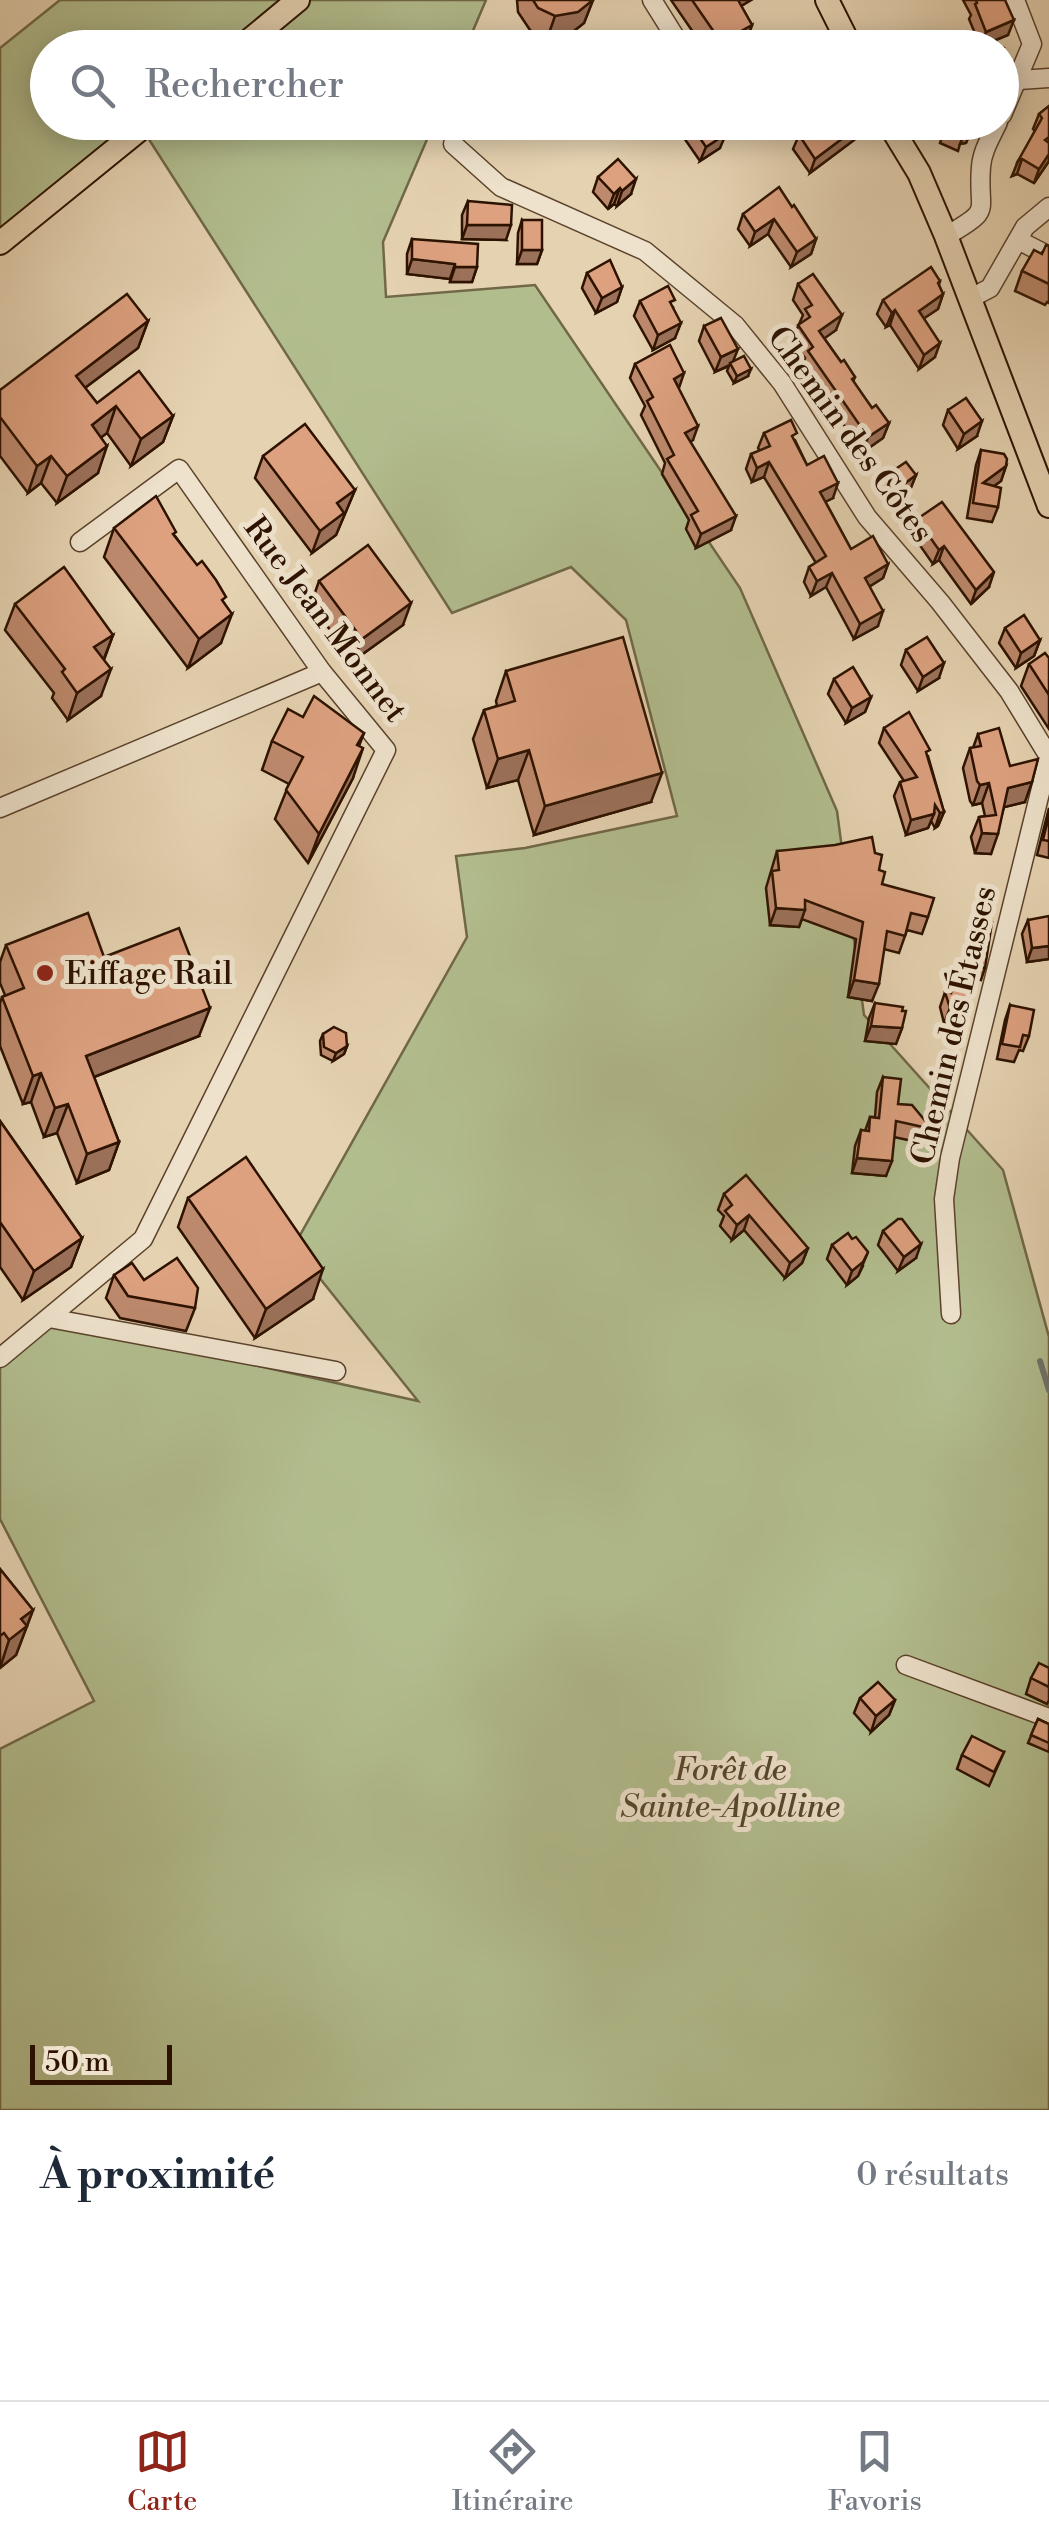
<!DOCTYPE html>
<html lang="fr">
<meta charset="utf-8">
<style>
:root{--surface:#fff;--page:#f6f6f7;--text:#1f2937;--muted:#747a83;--line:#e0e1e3;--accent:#8f2418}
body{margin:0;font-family:"Libre Bodoni",serif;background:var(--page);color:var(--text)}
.scale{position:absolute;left:30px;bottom:25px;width:142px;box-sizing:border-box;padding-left:10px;border:5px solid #2d1200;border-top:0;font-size:28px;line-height:35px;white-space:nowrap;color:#2d1200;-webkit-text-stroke:8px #eee2cc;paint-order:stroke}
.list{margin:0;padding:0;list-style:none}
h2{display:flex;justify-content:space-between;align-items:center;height:130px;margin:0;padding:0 40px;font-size:42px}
h2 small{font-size:32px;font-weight:400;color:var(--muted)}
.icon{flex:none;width:55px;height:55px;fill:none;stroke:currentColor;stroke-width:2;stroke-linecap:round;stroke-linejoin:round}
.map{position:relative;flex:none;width:1049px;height:2110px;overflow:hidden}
.search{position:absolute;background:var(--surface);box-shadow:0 5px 25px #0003;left:30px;right:30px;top:30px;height:110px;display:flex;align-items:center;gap:25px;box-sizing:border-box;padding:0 35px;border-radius:55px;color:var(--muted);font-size:38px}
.sheet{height:290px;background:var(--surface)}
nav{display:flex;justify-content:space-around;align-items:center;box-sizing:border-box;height:140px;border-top:2px solid var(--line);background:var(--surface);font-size:28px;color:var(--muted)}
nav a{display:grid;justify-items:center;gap:5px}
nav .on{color:var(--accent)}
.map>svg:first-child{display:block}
.green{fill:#b2bd8e;stroke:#706847;stroke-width:2.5}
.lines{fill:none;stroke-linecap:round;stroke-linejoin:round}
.stream{stroke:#6e746d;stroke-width:6}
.minor-casing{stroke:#5b422c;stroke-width:21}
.major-casing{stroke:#2d1200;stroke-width:26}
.minor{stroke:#eee2cc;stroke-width:18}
.major{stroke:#e5d2b1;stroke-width:22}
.wall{fill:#be8a6e;stroke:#2d1200;stroke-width:2.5}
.shaded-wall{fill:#9b715a;stroke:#2d1200;stroke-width:2.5}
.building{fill:#dda180;stroke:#2d1200;stroke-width:2.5}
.poi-dot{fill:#8f2418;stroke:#eee2cc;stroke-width:4}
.labels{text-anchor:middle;stroke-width:10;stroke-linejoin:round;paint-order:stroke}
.street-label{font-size:32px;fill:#2d1200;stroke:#eee2cc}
.poi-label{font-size:32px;fill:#2d1200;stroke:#eee2cc;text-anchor:start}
.park-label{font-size:32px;font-style:italic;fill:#55452b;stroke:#eee2cc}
</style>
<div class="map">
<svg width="1049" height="2110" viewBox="0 0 1049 2110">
<rect width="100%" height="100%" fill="#e5d2b1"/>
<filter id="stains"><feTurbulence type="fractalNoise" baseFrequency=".002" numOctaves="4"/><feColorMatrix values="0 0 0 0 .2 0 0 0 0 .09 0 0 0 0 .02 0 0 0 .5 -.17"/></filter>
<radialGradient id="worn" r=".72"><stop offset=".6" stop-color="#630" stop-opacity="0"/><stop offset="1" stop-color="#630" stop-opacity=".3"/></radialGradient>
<polygon class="green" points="60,0 486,0 466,47 48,48 48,122 434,123 383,242 386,297 535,285 740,588 837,811 864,1015 1003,1170 1049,1337 1049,2110 0,2110 0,1749 94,1701 0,1519 0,1360 50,1320 418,1401 294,1246 467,937 456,856 525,848 677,816 626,620 571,567 452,613 143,130 0,235 0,48"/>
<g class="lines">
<polyline class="stream" points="1040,1361 1049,1390"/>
<g class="minor-casing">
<g id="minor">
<polyline points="652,0 682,48"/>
<polyline points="1019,80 1049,78"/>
<polyline points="1002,115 1032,44 1015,0"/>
<polyline points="453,144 501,187 645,251 735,325 782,383 867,517 940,602 1009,691 1048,755"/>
<path d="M946,236C995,208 977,214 981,167C982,151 991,137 998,122"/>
<polyline points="1018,240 1049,256"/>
<polyline points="971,298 990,288 1025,227 1049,207"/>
<polyline points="0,808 322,672"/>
<polyline points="951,1314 944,1199 950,1158 1049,756"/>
<polyline points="49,1318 336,1371"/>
<polyline points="0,1358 143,1239 386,750 322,672 179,469 80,542"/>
<polyline points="906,1665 1049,1718"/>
</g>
</g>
<g class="major-casing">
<g id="major">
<polyline points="827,0 851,48"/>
<polyline points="240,48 298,0"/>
<polyline points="888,122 919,173 946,236 1049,506"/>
<polyline points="0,243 149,122"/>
</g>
</g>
<use href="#minor" class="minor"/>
<use href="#major" class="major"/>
</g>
<g class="wall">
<polygon points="517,0 593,0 584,23 570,34 547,39 530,30 518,12"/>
<polygon points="671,0 751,0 741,6 752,25 745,45 740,48 704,48"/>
<polygon points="963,0 1005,0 1008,35 991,42 979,43 969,19 971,15"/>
<polygon points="1049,106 1049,161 1034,183 1017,174 1012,176 1035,131 1033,129 1039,114"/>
<polygon points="673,122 718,122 720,148 700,161"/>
<polygon points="947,122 975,122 966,143 960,144 958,151 940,143"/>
<polygon points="799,135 854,140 810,173 793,149"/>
<polygon points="598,177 631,194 617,206 614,204 608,209 593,192"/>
<polygon points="468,201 506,240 462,239 462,215"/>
<polygon points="792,207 816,239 811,254 791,267 768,234 750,246 738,229 743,214"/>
<polygon points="522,220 542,250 537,264 517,264 518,233"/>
<polygon points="412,239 477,267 472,282 450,282 450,279 407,274 407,254"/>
<polygon points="1049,246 1049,303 1047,302 1045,305 1015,291 1022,271"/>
<polygon points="587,273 622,287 617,302 596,313 582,288"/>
<polygon points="940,281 939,285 943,294 938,309 924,318 935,357 919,369 890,325 886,327 877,314 883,300"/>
<polygon points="798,284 836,330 824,338 841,362 855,377 853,382 872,408 889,423 883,438 863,452 802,366 805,358 792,340 803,315 793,300"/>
<polygon points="640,301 673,307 675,338 653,350 634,316"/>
<polygon points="148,321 138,348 85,388 97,403 173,416 163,442 131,466 107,433 101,437 98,473 57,503 41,483 28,493 0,456 0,390"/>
<polygon points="704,326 733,362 748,376 734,383 727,371 729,366 715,372 699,341"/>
<polygon points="635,364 678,388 693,440 690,442 731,530 696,548 686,529 689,520 662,474 665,463 641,415 645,406 630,378"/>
<polygon points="948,410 977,436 958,449 943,425"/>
<polygon points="764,433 795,440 807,465 833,498 825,501 851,549 888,564 883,578 869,587 878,626 854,639 826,587 811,596 804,582 809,567 816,563 764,477 752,482 746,469 751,454 760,451 758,448"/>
<polygon points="981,450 1006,466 1001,481 994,486 998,507 992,522 967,518 976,465"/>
<polygon points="263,456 355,490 336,535 312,553 255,478"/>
<polygon points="894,470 916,475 910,490 898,499 888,485"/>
<polygon points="917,519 989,587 971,604 939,560 933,564 912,534"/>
<polygon points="114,528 175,536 224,603 221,643 188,668 104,557"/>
<polygon points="319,581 403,625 353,661 311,604"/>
<polygon points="15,604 113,635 104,660 101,696 68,720 52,698 54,693 5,630"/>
<polygon points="1005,628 1040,640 1034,656 1016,668 999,643"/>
<polygon points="906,650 939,678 918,691 901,665"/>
<polygon points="1049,658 1049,729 1021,686 1029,664"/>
<polygon points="506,671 651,802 534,835 518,780 487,788 473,739 484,710 497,706 496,701"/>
<polygon points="834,679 871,697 865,712 846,723 828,694"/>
<polygon points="303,717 364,733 359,746 353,778 308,863 275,819 289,784 262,770 272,741"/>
<polygon points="884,728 928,756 944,812 938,826 935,828 931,821 928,828 906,835 894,796 900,782 904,781 879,743"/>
<polygon points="978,734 1010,766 1025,802 1004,807 991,854 975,853 971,837 979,817 985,816 982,803 973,805 970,801 963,768 970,748 973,748"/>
<polygon points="1049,808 1049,858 1037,855"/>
<polygon points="777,851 875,853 882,884 928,917 922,934 907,930 899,953 884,949 872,1001 848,997 856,939 802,919 799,927 770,925 766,888"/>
<polygon points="976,918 985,968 981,980 960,976"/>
<polygon points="1028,920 1049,959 1027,962 1022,934"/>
<polygon points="6,945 104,957 199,1036 94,1077 119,1142 109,1170 77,1183 57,1133 44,1137 31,1102 23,1104 0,1046 0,1003 2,997 5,995 0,983 0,962"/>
<polygon points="945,992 961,1025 944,1023 940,1007"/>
<polygon points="875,1003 902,1028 896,1044 865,1041 869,1018"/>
<polygon points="1010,1005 1029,1036 1023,1051 1019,1050 1014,1062 997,1059 1005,1020"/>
<polygon points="323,1034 347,1046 344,1054 333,1061 321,1055 320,1041"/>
<polygon points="883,1077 898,1104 932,1129 926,1144 894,1137 886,1176 852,1173 855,1146 861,1130 865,1131 870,1117 875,1117 877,1092"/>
<polygon points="0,1121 82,1238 71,1267 23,1300 0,1267"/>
<polygon points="724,1194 808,1248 802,1263 785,1278 744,1230 732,1240 720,1226 724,1216 718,1210"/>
<polygon points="188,1198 313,1299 255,1338 178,1227"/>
<polygon points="883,1231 916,1258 898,1271 878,1245"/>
<polygon points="832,1245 863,1266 858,1276 847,1285 827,1259"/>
<polygon points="114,1275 144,1280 195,1308 186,1331 120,1318 106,1298"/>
<polygon points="0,1569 33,1610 16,1655 0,1668"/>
<polygon points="1049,1668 1049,1700 1047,1704 1026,1694 1031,1678"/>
<polygon points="860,1698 895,1700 889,1715 871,1732 854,1713"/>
<polygon points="1038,1719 1049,1724 1049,1752 1028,1743"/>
<polygon points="1004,1752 989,1786 957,1769 962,1755"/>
</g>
<g class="shaded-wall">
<polygon points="593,0 584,23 570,34 547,39 555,16"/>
<polygon points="733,0 751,0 728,14"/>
<polygon points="1014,20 1008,35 981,46 986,32"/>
<polygon points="752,25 745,45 740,48 719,48 721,42"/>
<polygon points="975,122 966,143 960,144 966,129"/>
<polygon points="859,126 854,140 810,173 815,159"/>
<polygon points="726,134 720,148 700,161 706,147"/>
<polygon points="1049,154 1049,161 1034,183 1039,169"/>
<polygon points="1022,159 1017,174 1012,176 1018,161"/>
<polygon points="636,179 631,194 617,206 622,191"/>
<polygon points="620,188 614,204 608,209 614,194"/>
<polygon points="774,219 768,234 750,246 755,232"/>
<polygon points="467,225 511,225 506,240 462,239"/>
<polygon points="816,239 811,254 791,267 797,252"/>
<polygon points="522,250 542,250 537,264 517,264"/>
<polygon points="412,259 455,264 450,279 407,274"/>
<polygon points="455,267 477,267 472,282 450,282"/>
<polygon points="622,287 617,302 596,313 602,298"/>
<polygon points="943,294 938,309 914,325 919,311"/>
<polygon points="895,310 890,325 886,327 892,313"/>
<polygon points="842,315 836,330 814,346 819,331"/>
<polygon points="148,321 138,348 66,402 76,376"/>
<polygon points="681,323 675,338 653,350 658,335"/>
<polygon points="940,343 935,357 919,369 924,355"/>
<polygon points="738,349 732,364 715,372 721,357"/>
<polygon points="751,369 748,376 734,383 737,376"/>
<polygon points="684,373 679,388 674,379"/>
<polygon points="116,406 107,433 82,452 92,425"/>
<polygon points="173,416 163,442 131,466 141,439"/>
<polygon points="982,421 977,436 958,449 964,434"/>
<polygon points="889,423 883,438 863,452 868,437"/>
<polygon points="698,426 693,440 679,448 685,433"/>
<polygon points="107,446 98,473 57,503 67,476"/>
<polygon points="51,456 41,483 28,493 37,466"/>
<polygon points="769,462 764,477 752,482 757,468"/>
<polygon points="1006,466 1001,481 977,498 983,483"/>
<polygon points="916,475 910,490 898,499 904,484"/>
<polygon points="838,483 833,498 815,507 820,492"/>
<polygon points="355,490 336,535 312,553 320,531 337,503"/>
<polygon points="736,516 731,530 696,548 701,534"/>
<polygon points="944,546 939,560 933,564 939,550"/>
<polygon points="888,564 883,578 859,593 865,578"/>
<polygon points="994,572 989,587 971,604 976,590"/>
<polygon points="832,573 826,587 811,596 817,581"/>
<polygon points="411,603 403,625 353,661 362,639"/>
<polygon points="883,611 878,626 854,639 860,624"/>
<polygon points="232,614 221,643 188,668 199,639"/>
<polygon points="113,635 103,661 94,647"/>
<polygon points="1040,640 1034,656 1016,668 1021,653"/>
<polygon points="944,663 939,678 918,691 923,677"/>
<polygon points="111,669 101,696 68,720 77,693"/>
<polygon points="871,697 865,712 846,723 852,708"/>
<polygon points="363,748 353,778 308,863 319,834"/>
<polygon points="529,750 518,780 487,788 498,759"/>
<polygon points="662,773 651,802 534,835 545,806"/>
<polygon points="1032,782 1025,802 1001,808 1008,788"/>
<polygon points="989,783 982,803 973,805 980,785"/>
<polygon points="944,812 938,826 935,828 940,813"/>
<polygon points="934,814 928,828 906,835 911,820"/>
<polygon points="982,833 998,834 991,854 975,853"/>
<polygon points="776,908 805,910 799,927 770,925"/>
<polygon points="1049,946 1049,959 1027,962 1032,948"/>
<polygon points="854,980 879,984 872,1001 848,997"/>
<polygon points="210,1008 199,1036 76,1084 86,1056"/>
<polygon points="950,1008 967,1010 961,1025 944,1023"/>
<polygon points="871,1026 902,1028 896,1044 865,1041"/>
<polygon points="347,1046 344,1054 333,1061 336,1053"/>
<polygon points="41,1073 31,1102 23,1104 33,1076"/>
<polygon points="936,1085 952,1086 949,1094 934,1092"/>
<polygon points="68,1104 57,1133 44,1137 55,1108"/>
<polygon points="119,1142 109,1170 77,1183 87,1154"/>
<polygon points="857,1158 892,1161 886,1176 852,1173"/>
<polygon points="749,1215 744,1230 732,1240 737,1225"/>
<polygon points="82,1238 71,1267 23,1300 34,1271"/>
<polygon points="921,1244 916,1258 898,1271 904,1257"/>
<polygon points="808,1248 802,1263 785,1278 790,1263"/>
<polygon points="868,1252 858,1276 847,1285 852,1271"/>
<polygon points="323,1269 313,1299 255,1338 266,1309"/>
<polygon points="33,1610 16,1655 0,1668 9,1640 21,1619"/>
<polygon points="895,1700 889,1715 871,1732 876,1716"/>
</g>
<g class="building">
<polygon points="533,0 593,0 578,12 555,16 538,8"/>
<polygon points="692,0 738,0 752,25 721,42"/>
<polygon points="976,0 1005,0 1014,20 986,32 975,4 977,3"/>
<polygon points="799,36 807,48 783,48 784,47"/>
<polygon points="981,38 1004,48 1002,55 1002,48 977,48"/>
<polygon points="599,40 605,40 611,48 589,48"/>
<polygon points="1049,106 1049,137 1045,140 1049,143 1049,154 1039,169 1022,159 1018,161 1042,118 1039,114"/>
<polygon points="689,122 718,122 726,134 706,147"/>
<polygon points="819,122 857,122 859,126 815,159 799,135"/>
<polygon points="947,122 974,122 971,129 966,129 963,136 945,128"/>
<polygon points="618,159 636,179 622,191 620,188 614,194 598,177"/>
<polygon points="779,187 792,207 794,205 816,239 797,252 774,219 755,232 743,214"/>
<polygon points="468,201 512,205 511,225 467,225"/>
<rect x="522" y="220" width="20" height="30"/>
<polygon points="412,239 478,244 477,267 455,267 455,264 412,259"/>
<polygon points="1046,245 1049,246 1049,284 1022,271 1034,250 1042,254"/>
<polygon points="610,260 622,287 602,298 587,273"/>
<polygon points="931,267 940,281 938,283 943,294 919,311 940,343 924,355 895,310 892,313 883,300"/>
<polygon points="813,274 842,315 819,331 841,362 844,360 855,377 852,379 872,408 876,405 889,423 868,437 808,351 813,347 798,325 810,317 805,309 812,305 798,284"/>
<polygon points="668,286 675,300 670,302 681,323 658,335 640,301"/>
<polygon points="127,294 148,321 76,376 97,403 139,371 173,416 141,439 116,406 92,425 107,446 67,476 51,456 37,466 0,417 0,390"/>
<polygon points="721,318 738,349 721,357 704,326"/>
<polygon points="670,345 684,373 674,379 698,426 685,433 736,516 701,534 691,515 698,511 667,459 674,455 647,401 653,397 635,364"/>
<polygon points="744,356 751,369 737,376 730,363"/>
<polygon points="966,398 982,421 964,434 948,410"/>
<polygon points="791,420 797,433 792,436 807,465 824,456 838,483 820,492 851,549 873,536 888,564 865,578 883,611 860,624 832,573 817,581 809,567 826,556 769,462 757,468 751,454 770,446 764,433"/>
<polygon points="305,424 355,490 337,503 344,513 320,531 263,456"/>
<polygon points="981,450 1004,454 1007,459 1006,466 983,483 1001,488 998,507 973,503"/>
<polygon points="906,462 916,475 904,484 894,470"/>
<polygon points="156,496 176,532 173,534 197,565 202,561 216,580 226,597 222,600 232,614 199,639 114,528"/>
<polygon points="942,502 994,572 976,590 944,546 939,550 917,519"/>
<polygon points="368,545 411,603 362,639 319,581"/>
<polygon points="64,567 113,635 94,647 111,669 77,693 62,672 65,669 15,604"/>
<polygon points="1024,615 1040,640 1021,653 1005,628"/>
<polygon points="623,637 662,773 545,806 529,750 498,759 484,710 515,701 506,671"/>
<polygon points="927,637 944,663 923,677 906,650"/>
<polygon points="1045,653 1049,658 1049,695 1029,664"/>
<polygon points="853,667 871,697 852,708 834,679"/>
<polygon points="314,696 364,733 357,745 363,748 319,834 286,790 303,757 272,741 288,709 303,717"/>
<polygon points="909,712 930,750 926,752 944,812 940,813 935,805 934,814 911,820 900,782 917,777 884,728"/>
<polygon points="999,728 1010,766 1038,759 1032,782 1008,788 998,834 982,833 979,817 996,815 989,783 980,785 977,781 970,748 981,746 978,734"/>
<polygon points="1049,815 1049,841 1043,840"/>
<polygon points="872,837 875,853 882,855 879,870 885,872 882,884 934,898 928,917 911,913 905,936 887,931 879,984 854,980 863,922 805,900 805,910 776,908 772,871 779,870 777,851 835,845"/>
<polygon points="88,913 104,957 179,928 210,1008 86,1056 119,1142 87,1154 68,1104 55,1108 41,1073 33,1076 2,997 24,988 6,945"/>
<polygon points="1049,916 1049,946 1032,948 1028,920"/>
<polygon points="976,918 992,922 985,968 964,965"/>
<polygon points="955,981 970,983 967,1010 950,1008 945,992 951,993"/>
<polygon points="875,1003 903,1007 902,1011 906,1011 902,1028 871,1026"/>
<polygon points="1010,1005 1034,1010 1029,1036 1023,1035 1020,1047 1002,1044"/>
<polygon points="334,1027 346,1033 347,1046 336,1053 324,1047 323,1034"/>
<polygon points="938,1069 954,1071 952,1086 936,1085"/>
<polygon points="883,1077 901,1079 898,1104 912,1105 932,1129 896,1121 892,1161 857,1158 861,1130 869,1131 870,1117 879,1118"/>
<polygon points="0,1121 82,1238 34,1271 0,1222"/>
<polygon points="246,1157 323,1269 266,1309 188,1198"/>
<polygon points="746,1175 808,1248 790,1263 749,1215 737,1225 725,1211 732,1205 724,1194"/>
<polygon points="898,1219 902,1219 921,1244 904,1257 883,1231"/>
<polygon points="848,1233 852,1239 856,1237 868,1252 863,1262 852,1271 832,1245"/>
<polygon points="177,1258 198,1288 195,1308 128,1296 114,1275 132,1263 144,1280"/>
<polygon points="0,1569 33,1610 21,1619 27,1626 9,1640 4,1633 0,1636"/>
<polygon points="1039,1663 1049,1668 1049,1687 1031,1678"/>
<polygon points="878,1682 895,1700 876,1716 860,1698"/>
<polygon points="1038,1719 1049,1724 1049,1743 1031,1735"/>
<polygon points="972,1736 1004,1752 994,1772 962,1755"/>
</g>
<circle class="poi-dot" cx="45" cy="973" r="10"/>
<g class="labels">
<g class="street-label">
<text transform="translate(851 434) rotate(54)" y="11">Chemin des Côtes</text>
<text transform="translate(326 619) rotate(53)" y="11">Rue Jean Monnet</text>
<text transform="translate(953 1025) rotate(-77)" y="11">Chemin des Étasses</text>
</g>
<g class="poi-label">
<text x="65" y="984">Eiffage Rail</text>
</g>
<g class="park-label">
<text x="730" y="1780">Forêt de<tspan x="730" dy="37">Sainte-Apolline</tspan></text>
</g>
</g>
<rect width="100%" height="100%" filter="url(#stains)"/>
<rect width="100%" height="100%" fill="url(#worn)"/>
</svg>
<div class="scale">50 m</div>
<div class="search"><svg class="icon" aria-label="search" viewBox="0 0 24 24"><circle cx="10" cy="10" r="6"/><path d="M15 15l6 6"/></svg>Rechercher</div>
</div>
<section class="sheet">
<h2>À proximité<small>0 résultats</small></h2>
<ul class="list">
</ul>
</section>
<nav>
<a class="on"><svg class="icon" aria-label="map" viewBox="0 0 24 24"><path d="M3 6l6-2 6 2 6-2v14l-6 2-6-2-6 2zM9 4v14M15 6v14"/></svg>Carte</a>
<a><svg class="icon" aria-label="directions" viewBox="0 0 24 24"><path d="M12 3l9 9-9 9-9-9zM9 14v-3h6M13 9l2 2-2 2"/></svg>Itinéraire</a>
<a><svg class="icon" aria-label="saved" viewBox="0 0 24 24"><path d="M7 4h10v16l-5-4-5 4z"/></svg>Favoris</a>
</nav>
